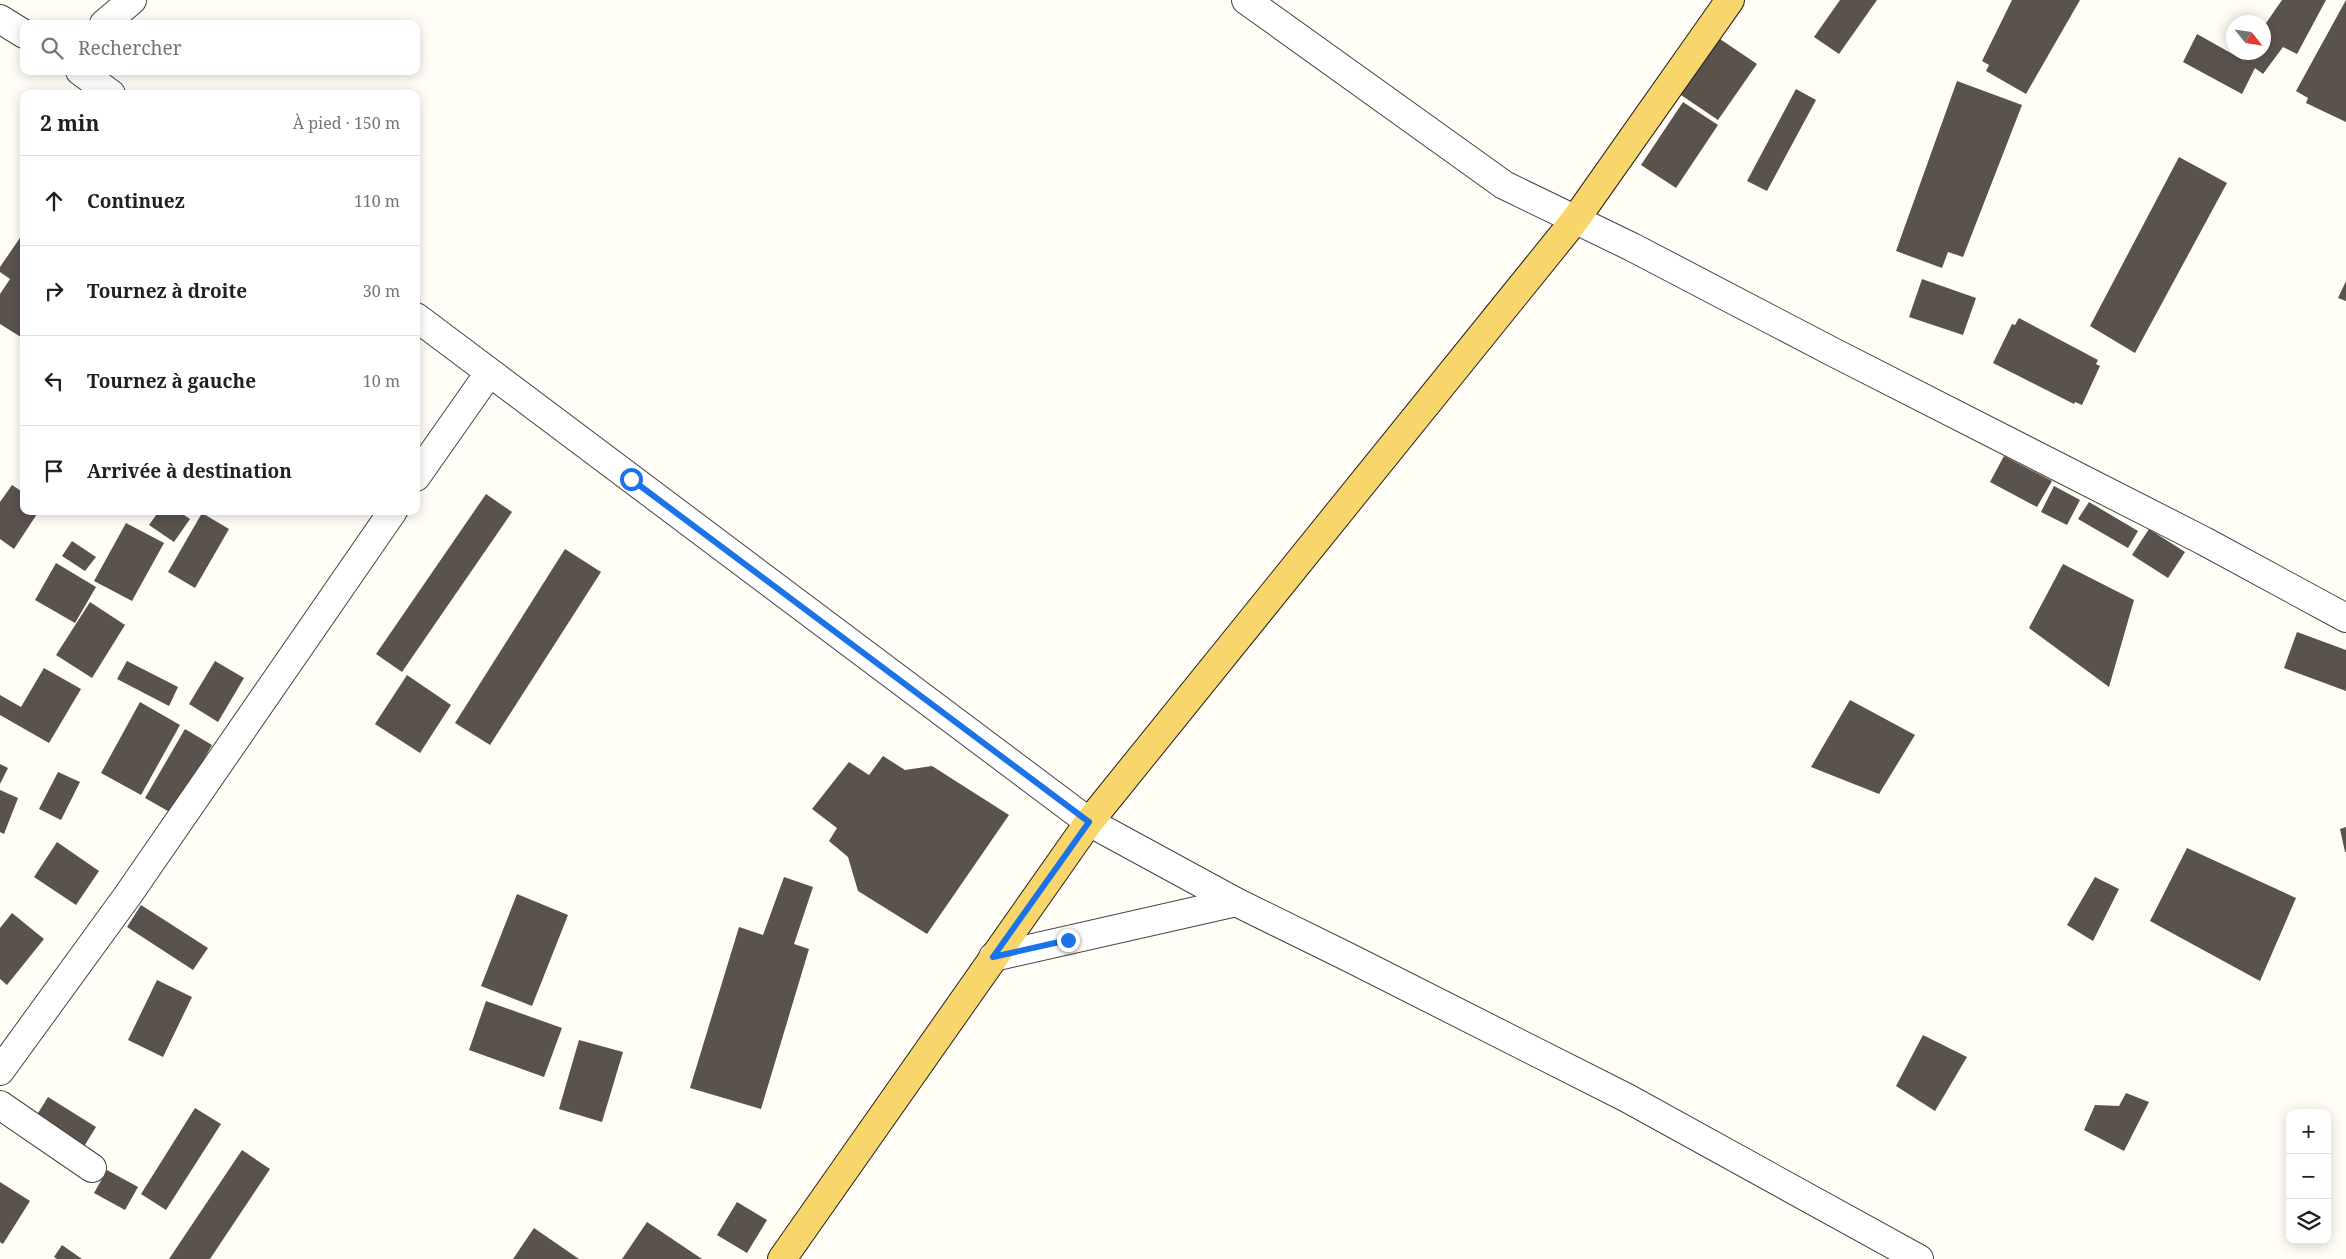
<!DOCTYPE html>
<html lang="fr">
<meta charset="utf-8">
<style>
:root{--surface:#fff;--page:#f2f2f2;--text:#202124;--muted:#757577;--line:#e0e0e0}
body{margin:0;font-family:"Noto Serif",serif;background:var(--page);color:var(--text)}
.controls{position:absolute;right:15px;bottom:15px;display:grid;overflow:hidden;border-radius:10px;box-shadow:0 2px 12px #0003}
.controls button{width:45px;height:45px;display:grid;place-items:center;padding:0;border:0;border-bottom:1px solid var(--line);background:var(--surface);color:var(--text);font:25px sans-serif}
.compass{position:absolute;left:2226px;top:15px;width:45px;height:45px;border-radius:50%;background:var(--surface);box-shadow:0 2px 12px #0003;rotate:120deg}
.stop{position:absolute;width:15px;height:15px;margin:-11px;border:4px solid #1a73e8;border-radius:50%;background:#fff}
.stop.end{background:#1a73e8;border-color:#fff;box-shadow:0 1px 5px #0008}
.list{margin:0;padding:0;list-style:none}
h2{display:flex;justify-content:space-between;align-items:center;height:65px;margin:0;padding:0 20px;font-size:21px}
h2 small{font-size:16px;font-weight:400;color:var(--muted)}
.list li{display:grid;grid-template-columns:32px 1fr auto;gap:15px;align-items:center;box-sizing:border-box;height:90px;padding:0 20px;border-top:1px solid var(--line)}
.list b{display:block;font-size:19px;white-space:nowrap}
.list em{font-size:16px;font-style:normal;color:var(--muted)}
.icon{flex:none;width:28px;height:28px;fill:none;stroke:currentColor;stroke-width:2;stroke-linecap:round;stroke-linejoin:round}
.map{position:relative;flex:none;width:2346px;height:1259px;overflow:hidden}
.search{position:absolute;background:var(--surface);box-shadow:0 2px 12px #0003;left:20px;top:20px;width:400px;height:55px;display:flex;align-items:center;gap:12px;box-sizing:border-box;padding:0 18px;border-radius:10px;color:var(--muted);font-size:19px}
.panel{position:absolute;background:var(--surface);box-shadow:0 2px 12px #0003;left:20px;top:90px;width:400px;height:425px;border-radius:10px}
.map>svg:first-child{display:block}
.building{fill:#5a524d}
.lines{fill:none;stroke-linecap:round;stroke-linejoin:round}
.minor-casing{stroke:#444;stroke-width:30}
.primary-casing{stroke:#222;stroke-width:30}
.minor{stroke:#fff;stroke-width:28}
.primary{stroke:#f9d66b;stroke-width:28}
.route{stroke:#1a73e8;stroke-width:6}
</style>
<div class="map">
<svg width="2346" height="1259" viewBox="0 0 2346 1259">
<rect width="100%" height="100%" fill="#fffdf5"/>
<g class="building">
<polygon points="1840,0 1877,0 1839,54 1814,37"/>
<polygon points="2012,0 2080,0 2026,94 1986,71 1989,65 1982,61"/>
<polygon points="2282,0 2326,0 2297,54 2283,47 2263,74 2255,68 2242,94 2183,62 2197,34 2245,61 2240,57 2243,52 2264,52 2264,26"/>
<polygon points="2346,0 2346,122 2306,103 2308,98 2296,91"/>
<polygon points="1720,39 1757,64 1718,120 1681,95"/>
<polygon points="1957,81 2022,105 1963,257 1948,252 1942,268 1896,251"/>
<polygon points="1796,89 1816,100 1767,191 1747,181"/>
<polygon points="1683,102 1718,125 1676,188 1641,165"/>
<polygon points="2179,157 2227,183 2135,353 2090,326"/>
<polygon points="24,232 24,339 0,324 0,294 10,279 0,272 0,267"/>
<polygon points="1922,279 1976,298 1963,335 1909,317"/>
<polygon points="2346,281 2346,301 2338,298"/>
<polygon points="2019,318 2098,360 2096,364 2100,366 2082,405 2075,402 2074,404 1993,363 2012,324 2015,325"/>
<polygon points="2004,456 2052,481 2037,507 1990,482"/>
<polygon points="12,485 24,493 24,511 39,511 14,549 0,539 0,502"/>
<polygon points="2054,486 2080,500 2067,525 2041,512"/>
<polygon points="486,494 512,512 402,672 376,654"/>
<polygon points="2089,502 2138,531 2128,548 2078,519"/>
<polygon points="159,511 178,511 190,519 174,542 149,525"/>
<polygon points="202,513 229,529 195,588 168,572"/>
<polygon points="126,523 164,543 132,601 94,581"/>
<polygon points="2149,529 2185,552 2168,578 2132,555"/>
<polygon points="72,541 96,557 85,571 62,556"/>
<polygon points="565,549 601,572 490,745 455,723"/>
<polygon points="56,563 96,587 75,623 35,600"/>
<polygon points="2063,564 2134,600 2109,687 2029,628"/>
<polygon points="90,602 125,625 92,678 56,655"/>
<polygon points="2297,632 2346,650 2346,691 2284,668"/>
<polygon points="127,661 178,687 169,706 117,679"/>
<polygon points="215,661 244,678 218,722 189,704"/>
<polygon points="44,668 81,689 49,743 0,715 0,695 21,707"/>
<polygon points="407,675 451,705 420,753 375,724"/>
<polygon points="1850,700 1915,735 1879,794 1811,767"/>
<polygon points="140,702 180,725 141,795 101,773"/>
<polygon points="185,729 212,745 173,814 145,798"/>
<polygon points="883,756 905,770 932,766 1009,815 927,934 858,891 848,857 829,841 837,828 812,809 849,762 869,775"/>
<polygon points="0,764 8,768 0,784"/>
<polygon points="58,772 80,782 61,820 39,809"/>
<polygon points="0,790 18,798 4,834 0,832"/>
<polygon points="2346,827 2346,852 2345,852 2340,829"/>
<polygon points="57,842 99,871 76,905 34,877"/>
<polygon points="2187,848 2296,898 2260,981 2150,921"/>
<polygon points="784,877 813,887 794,944 809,949 761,1109 690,1088 739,927 763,935"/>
<polygon points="2095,877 2119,889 2093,941 2067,925"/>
<polygon points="517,894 568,915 532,1006 481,986"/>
<polygon points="141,905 208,948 193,970 127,927"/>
<polygon points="12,913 44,939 7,985 0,979 0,928"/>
<polygon points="157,980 192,997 163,1057 128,1040"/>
<polygon points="486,1001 562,1028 544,1077 469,1050"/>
<polygon points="1923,1035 1967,1057 1935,1111 1896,1086"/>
<polygon points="579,1040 623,1052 602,1122 559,1109"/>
<polygon points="2126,1093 2149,1102 2124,1151 2084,1130 2095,1105 2119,1106"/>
<polygon points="48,1097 96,1127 83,1148 35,1118"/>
<polygon points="195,1108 221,1124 166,1210 141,1194"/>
<polygon points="242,1150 270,1169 210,1259 169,1259"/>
<polygon points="107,1170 138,1187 125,1210 94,1193"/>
<polygon points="0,1182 30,1201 3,1244 0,1242"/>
<polygon points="737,1202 767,1220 747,1253 717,1235"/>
<polygon points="647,1222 702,1259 622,1259"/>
<polygon points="534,1228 579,1259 513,1259"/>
<polygon points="62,1245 82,1259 57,1259 54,1257"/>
</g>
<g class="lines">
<g class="minor-casing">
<g id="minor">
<polyline points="1246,0 1504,185 1632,247 1831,351 2204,541 2346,618"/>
<polyline points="0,19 24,34"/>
<polyline points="104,24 132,0"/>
<polyline points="80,71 111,94"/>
<polyline points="416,317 1089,822 1236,902 1348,957 1627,1098 1919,1259"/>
<polyline points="416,477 489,373"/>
<polyline points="993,957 1236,902"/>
<polyline points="0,1071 128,895 393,511"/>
<polyline points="0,1105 92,1168"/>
</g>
</g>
<g class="primary-casing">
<polyline id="primary" points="782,1259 1089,822 1575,220 1730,0"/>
</g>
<use href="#minor" class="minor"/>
<use href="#primary" class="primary"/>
</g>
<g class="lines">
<polyline class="route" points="631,479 1089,822 993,957 1068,940"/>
</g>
</svg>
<div class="controls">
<button>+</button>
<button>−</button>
<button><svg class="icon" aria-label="layers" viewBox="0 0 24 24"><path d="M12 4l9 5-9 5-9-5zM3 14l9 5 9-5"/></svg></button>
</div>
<svg class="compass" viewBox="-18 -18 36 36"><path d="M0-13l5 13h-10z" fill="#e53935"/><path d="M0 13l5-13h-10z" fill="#757577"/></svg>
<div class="stop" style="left:631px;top:479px"></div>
<div class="stop end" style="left:1068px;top:940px"></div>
<div class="search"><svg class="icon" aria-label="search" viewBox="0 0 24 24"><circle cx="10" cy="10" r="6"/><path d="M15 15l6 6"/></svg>Rechercher</div>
<section class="panel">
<h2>2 min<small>À pied · 150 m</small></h2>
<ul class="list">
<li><svg class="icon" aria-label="ahead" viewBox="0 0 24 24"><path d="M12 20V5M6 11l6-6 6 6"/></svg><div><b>Continuez</b></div><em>110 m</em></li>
<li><svg class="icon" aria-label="right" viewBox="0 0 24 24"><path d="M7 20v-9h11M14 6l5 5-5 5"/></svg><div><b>Tournez à droite</b></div><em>30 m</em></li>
<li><svg class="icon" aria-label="left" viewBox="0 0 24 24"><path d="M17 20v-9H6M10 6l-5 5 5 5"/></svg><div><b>Tournez à gauche</b></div><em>10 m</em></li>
<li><svg class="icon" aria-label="arrive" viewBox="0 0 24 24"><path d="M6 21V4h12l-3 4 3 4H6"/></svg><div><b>Arrivée à destination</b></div></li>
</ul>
</section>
</div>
